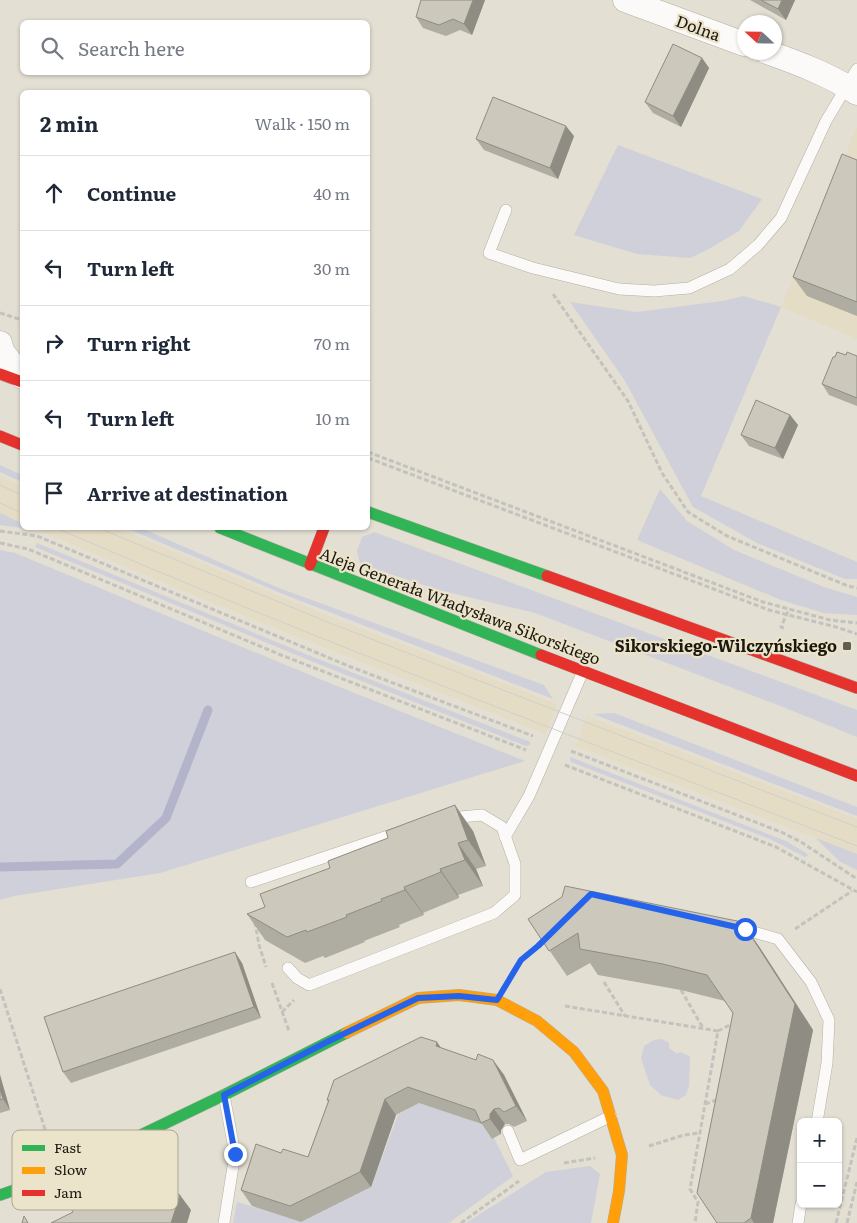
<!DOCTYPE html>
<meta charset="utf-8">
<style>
:root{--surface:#fff;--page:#f2f2f3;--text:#1f2937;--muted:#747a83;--line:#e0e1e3}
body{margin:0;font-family:Literata,serif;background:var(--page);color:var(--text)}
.controls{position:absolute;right:15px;bottom:15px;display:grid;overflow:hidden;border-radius:8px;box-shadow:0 1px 4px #0004}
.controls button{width:45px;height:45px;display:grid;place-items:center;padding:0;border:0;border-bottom:1px solid var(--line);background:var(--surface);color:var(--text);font:25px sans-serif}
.compass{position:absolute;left:737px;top:15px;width:45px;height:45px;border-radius:50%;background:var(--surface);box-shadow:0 1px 4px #0004;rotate:292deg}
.stop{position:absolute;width:15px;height:15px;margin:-11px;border:4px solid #2563eb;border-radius:50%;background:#fff}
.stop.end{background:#2563eb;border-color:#fff;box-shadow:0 1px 5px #0008}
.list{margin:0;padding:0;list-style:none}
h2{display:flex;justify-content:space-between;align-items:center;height:65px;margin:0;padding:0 20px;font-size:21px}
h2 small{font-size:16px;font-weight:400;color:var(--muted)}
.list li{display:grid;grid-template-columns:32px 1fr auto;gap:15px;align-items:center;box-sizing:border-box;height:75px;padding:0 20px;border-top:1px solid var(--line)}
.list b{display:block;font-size:19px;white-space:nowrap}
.list em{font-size:16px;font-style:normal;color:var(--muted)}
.icon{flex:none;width:28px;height:28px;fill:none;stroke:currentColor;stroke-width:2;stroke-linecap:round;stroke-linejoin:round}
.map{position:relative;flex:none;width:857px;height:1223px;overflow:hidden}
.search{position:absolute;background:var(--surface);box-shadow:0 1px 4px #0004;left:20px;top:20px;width:350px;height:55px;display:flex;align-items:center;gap:12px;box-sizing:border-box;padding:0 18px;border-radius:8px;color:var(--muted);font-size:19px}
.panel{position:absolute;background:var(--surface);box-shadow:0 1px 4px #0004;left:20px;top:90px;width:350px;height:440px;border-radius:8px}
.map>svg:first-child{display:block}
.built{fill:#e4dcc5}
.green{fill:#cfd0da}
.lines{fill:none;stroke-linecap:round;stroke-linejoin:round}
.stream{stroke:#b3b4ca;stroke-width:9}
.lane-casing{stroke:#b2afa5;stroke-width:12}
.street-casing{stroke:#b2afa5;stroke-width:25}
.fast-casing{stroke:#b2afa5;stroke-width:12}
.slow-casing{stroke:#b2afa5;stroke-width:12}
.jam-casing{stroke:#b2afa5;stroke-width:12}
.path{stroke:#c4c2be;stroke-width:3;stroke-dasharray:5 2.5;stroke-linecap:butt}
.lane{stroke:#fbfaf8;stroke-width:11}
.street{stroke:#fbfaf8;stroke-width:24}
.fast{stroke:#30b455;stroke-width:11}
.slow{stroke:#ff9f0a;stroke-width:11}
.jam{stroke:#e5322d;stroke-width:11}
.tram{stroke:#d0cfcb;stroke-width:1}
.wall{fill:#afaca1}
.shaded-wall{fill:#8f8c83}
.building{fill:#ccc8bb;stroke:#8f8c83}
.route{stroke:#2563eb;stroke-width:6}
.poi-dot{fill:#615e53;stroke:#ebe3ca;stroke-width:2}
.labels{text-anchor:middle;stroke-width:4.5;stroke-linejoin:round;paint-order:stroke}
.street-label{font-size:16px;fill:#1b180f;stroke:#ebe3ca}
.poi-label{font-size:16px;font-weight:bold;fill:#1b180f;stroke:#ebe3ca;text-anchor:end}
.key{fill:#ebe3ca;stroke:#ada692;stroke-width:1}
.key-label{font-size:14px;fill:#1b180f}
</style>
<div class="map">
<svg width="857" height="1223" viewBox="0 0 857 1223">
<rect width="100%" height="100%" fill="#e3dfd2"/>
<g class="built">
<polygon points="857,127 857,339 781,307"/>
<polygon points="0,476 22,486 22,523 0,513"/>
<polygon points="33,528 117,528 308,608 557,704 546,734 242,615"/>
<polygon points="587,716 857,819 857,854 576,746"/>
</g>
<g class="green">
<polygon points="618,145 762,199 739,231 707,250 690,258 637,254 574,235"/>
<polygon points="744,296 781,307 701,496 857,562 857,579 845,579 757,543 693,507 625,381 570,302 637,312 722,301"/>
<polygon points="0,465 22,475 22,482 0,472"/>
<polygon points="660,489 687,521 734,550 824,587 857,597 857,615 824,613 781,600 637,540"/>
<polygon points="0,513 22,523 22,528 33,528 38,530 0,525"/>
<polygon points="126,528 141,528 279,588 544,685 553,699 288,596"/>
<polygon points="374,532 857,710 857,737 783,707 535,613 439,590 360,564 357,551 362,537"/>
<polygon points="37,543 313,657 528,741 530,742 530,745 526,746 311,661 35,547"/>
<polygon points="0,550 15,553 322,680 525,761 160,873 14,896 0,900"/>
<polygon points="614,713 857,807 857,816 593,714"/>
<polygon points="570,757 786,841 806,853 808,856 805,857 770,839 571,762"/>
<polygon points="816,838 857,854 857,870 839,861"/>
<polygon points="662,1039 669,1043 669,1048 677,1054 680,1052 690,1056 689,1086 686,1095 678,1100 661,1095 650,1085 641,1058 644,1046 654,1040"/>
<polygon points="419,1103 486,1125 492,1138 494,1138 513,1176 449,1223 233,1223 237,1202 301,1222 371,1187 398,1115"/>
<polygon points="590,1166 600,1174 591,1223 466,1223 546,1172"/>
</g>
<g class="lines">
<polyline class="stream" points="0,867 117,864 166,818 208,710"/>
<g class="lane-casing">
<g id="lane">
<polyline points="506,210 489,253 533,268 619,289 654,291 689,288 730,269 758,245 781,218 826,121 857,69"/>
<polyline points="505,837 529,796 583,671"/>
<polyline points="251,882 400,832"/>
<polyline points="733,926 778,939 811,982 829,1020 827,1063 817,1122"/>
<polyline points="288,968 297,978 309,985 494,913 515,895 515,864 502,827 482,815 449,818"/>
<polyline points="224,1095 235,1154 224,1223"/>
<polyline points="508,1131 520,1160 611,1116"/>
<polyline points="798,1223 801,1204"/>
</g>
</g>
<g class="street-casing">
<g id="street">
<polyline points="625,0 744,44"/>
<path d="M767,52C798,63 830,75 857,93"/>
<polyline points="0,343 2,351 22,377"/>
</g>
</g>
<g class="fast-casing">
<g id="fast">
<polyline points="368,512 547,576"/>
<polyline points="220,528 541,655"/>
<polyline points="0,1195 60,1174 224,1095 346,1033"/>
</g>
</g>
<g class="slow-casing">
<polyline id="slow" points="346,1033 418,998 459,995 497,1000 537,1021 574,1052 603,1091 622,1155 619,1191 613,1223"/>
</g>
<g class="jam-casing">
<g id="jam">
<polyline points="0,374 22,382"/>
<polyline points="0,436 22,445"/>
<polyline points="310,565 324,528"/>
<polyline points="547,576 857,688"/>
<polyline points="541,655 857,776"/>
</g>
</g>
<g class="path">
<polyline points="553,294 628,401 662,473 688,512 727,536 848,586 857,588"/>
<polyline points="0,313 22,320"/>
<polyline points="368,452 763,602 830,620 857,623"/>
<polyline points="368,458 769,610 836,627 857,634"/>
<polyline points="0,531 37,536 351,667 533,736"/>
<polyline points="0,543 28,549 281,655 526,750"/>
<polyline points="784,628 781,627 789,609"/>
<polyline points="571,751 781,832 801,842 857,879"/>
<polyline points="565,765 776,847 857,892"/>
<polyline points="255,922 259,945 266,967"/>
<polyline points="795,929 852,891"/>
<polyline points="511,975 521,960 546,938"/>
<polyline points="604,982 625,1016"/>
<polyline points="272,983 289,1031"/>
<polyline points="0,989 51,1148"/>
<polyline points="681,990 703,1028"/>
<polyline points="565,1006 718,1031 690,1189 698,1202 695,1223"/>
<polyline points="282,1012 294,1000"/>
<polyline points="718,1031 734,1023"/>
<polyline points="705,1104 719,1099"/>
<polyline points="649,1146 684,1135 700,1133"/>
<polyline points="564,1163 595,1158"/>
<polyline points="461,1223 519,1181"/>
<polyline points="836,1223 857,1138"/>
<polyline points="847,1223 857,1182"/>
</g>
<use href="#lane" class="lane"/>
<use href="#street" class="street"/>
<use href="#fast" class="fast"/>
<use href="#slow" class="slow"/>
<use href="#jam" class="jam"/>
<g class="tram">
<polyline points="0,485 22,495"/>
<polyline points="0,503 22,513"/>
<path d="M56,528C320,642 589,742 857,846"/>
<polyline points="98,528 335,625 857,827"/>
</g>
</g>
<g class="wall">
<polygon points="485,0 472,35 460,30 446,36 423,28 416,17"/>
<polygon points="750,0 795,0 786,20"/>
<polygon points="702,58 709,68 681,127 653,113 645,102"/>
<polygon points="574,136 558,179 484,150 476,139"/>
<polygon points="857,160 857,316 807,296 793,277"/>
<polygon points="846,355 857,356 857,406 829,395 822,384"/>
<polygon points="790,415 798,425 783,459 749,446 741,435"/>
<polygon points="473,831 486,866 476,869 483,886 458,895 459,898 423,913 424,915 399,925 400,927 364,941 365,942 325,958 323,956 305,963 265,940 247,914"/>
<polygon points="528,919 742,922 760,948 813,1030 773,1223 717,1223 733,1013 725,1001 681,990 598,975 590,963 567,976"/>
<polygon points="242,963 261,1018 71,1083 63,1072"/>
<polygon points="441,1048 476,1060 493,1060 504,1075 527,1121 514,1127 509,1124 505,1124 501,1130 501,1134 492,1139 482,1124 419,1103 396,1115 371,1187 301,1222 252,1206 241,1190 281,1153 308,1157 328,1102 327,1100"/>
<polygon points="0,1075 10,1110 0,1113"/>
</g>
<g class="shaded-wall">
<polygon points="473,0 485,0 472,35 464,24"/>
<polygon points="782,0 795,0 786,20 778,9"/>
<polygon points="702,58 709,68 681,127 673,116"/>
<polygon points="566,126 574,136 558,179 550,168"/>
<polygon points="790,415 798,425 783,459 775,448"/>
<polygon points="455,805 473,831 486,866 468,840"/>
<polygon points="458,843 476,869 483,886 465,860"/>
<polygon points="440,869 458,895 459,898 441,872"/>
<polygon points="404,887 423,913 424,915 405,890"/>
<polygon points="742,922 760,948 813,1030 773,1223 754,1223 751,1218"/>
<polygon points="235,952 242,963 261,1018 254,1007"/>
<polygon points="437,1042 448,1058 436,1046"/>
<polygon points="493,1060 504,1075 527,1121 516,1106"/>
<polygon points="0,1075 10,1110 3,1099 0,1089"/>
<polygon points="385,1099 396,1115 371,1187 360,1172"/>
<polygon points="494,1109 505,1124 501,1130 501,1134 490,1119 490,1114"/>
<polygon points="180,1195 191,1210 187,1223 171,1223"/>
</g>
<g class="building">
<polygon points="421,0 473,0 464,24 453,19 439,25 416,17"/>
<polygon points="761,0 782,0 778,9"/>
<polygon points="673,44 702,58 673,116 645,102"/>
<polygon points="493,97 566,126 550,168 476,139"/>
<polygon points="842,154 857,160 857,302 793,277"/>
<polygon points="837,352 846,355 847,352 857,356 857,398 822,384 833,357 835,357"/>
<polygon points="756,400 790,415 775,448 741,435"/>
<polygon points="455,805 468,840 458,843 465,860 440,869 441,872 404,887 405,890 381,899 382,901 346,915 347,917 307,932 306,930 287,937 247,914 265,907 260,894 330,868 328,861 388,838 386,831"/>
<polygon points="565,886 742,922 795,1004 751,1218 744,1223 717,1223 697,1193 733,1013 707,975 663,964 580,949 578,933 549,951 528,919 562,897"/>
<polygon points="235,952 254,1007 63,1072 44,1017"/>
<polygon points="421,1037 437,1042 436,1046 476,1060 478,1054 493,1060 516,1106 504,1112 499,1108 494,1109 490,1114 490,1119 481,1123 475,1110 408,1087 385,1099 360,1172 290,1206 241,1190 256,1144 281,1153 283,1149 308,1157 329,1100 327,1100 334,1080"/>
<polygon points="0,1089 3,1099 0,1100"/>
<polygon points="128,1178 180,1195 171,1223 51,1223 73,1212 70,1207"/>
<polygon points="24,1216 28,1223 22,1223"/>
</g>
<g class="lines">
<polyline class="route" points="235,1154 224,1095 327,1042 418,998 459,996 497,1000 521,960 538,946 591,894 745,929"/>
</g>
<rect class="poi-dot" x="842" y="641" width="10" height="10" rx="2.5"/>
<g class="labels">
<g class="street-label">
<text transform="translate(698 28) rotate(20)" y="6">Dolna</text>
<text transform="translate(460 606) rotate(21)" y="6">Aleja Generała Władysława Sikorskiego</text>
</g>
<g class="poi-label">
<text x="837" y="652">Sikorskiego-Wilczyńskiego</text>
</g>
</g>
<rect x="12" y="1130" width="166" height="80" rx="8" class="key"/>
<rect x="22" y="1145" width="23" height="6" fill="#30b455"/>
<rect x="22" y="1167" width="23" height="7" fill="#ff9f0a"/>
<rect x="22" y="1190" width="23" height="6" fill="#e5322d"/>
<g class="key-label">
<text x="54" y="1153">Fast</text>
<text x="54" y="1175">Slow</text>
<text x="54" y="1198">Jam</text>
</g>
</svg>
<div class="controls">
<button>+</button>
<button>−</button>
</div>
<svg class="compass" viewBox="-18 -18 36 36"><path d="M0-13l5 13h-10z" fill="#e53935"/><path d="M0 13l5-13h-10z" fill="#747a83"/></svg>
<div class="stop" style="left:745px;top:929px"></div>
<div class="stop end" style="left:235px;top:1154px"></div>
<div class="search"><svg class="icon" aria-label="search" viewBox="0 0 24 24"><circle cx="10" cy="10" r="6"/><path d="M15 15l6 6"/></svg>Search here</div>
<section class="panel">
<h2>2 min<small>Walk · 150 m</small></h2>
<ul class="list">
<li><svg class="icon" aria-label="ahead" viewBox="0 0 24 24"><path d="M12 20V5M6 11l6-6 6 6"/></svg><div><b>Continue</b></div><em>40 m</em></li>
<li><svg class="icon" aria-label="left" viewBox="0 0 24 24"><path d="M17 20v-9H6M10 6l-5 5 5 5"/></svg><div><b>Turn left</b></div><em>30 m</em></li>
<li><svg class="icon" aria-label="right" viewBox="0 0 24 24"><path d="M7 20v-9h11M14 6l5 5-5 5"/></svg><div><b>Turn right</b></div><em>70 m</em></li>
<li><svg class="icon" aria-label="left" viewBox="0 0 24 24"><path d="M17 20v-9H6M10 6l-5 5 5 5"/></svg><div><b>Turn left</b></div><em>10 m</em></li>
<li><svg class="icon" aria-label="arrive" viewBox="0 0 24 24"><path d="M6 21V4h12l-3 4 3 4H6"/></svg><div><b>Arrive at destination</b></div></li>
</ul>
</section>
</div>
